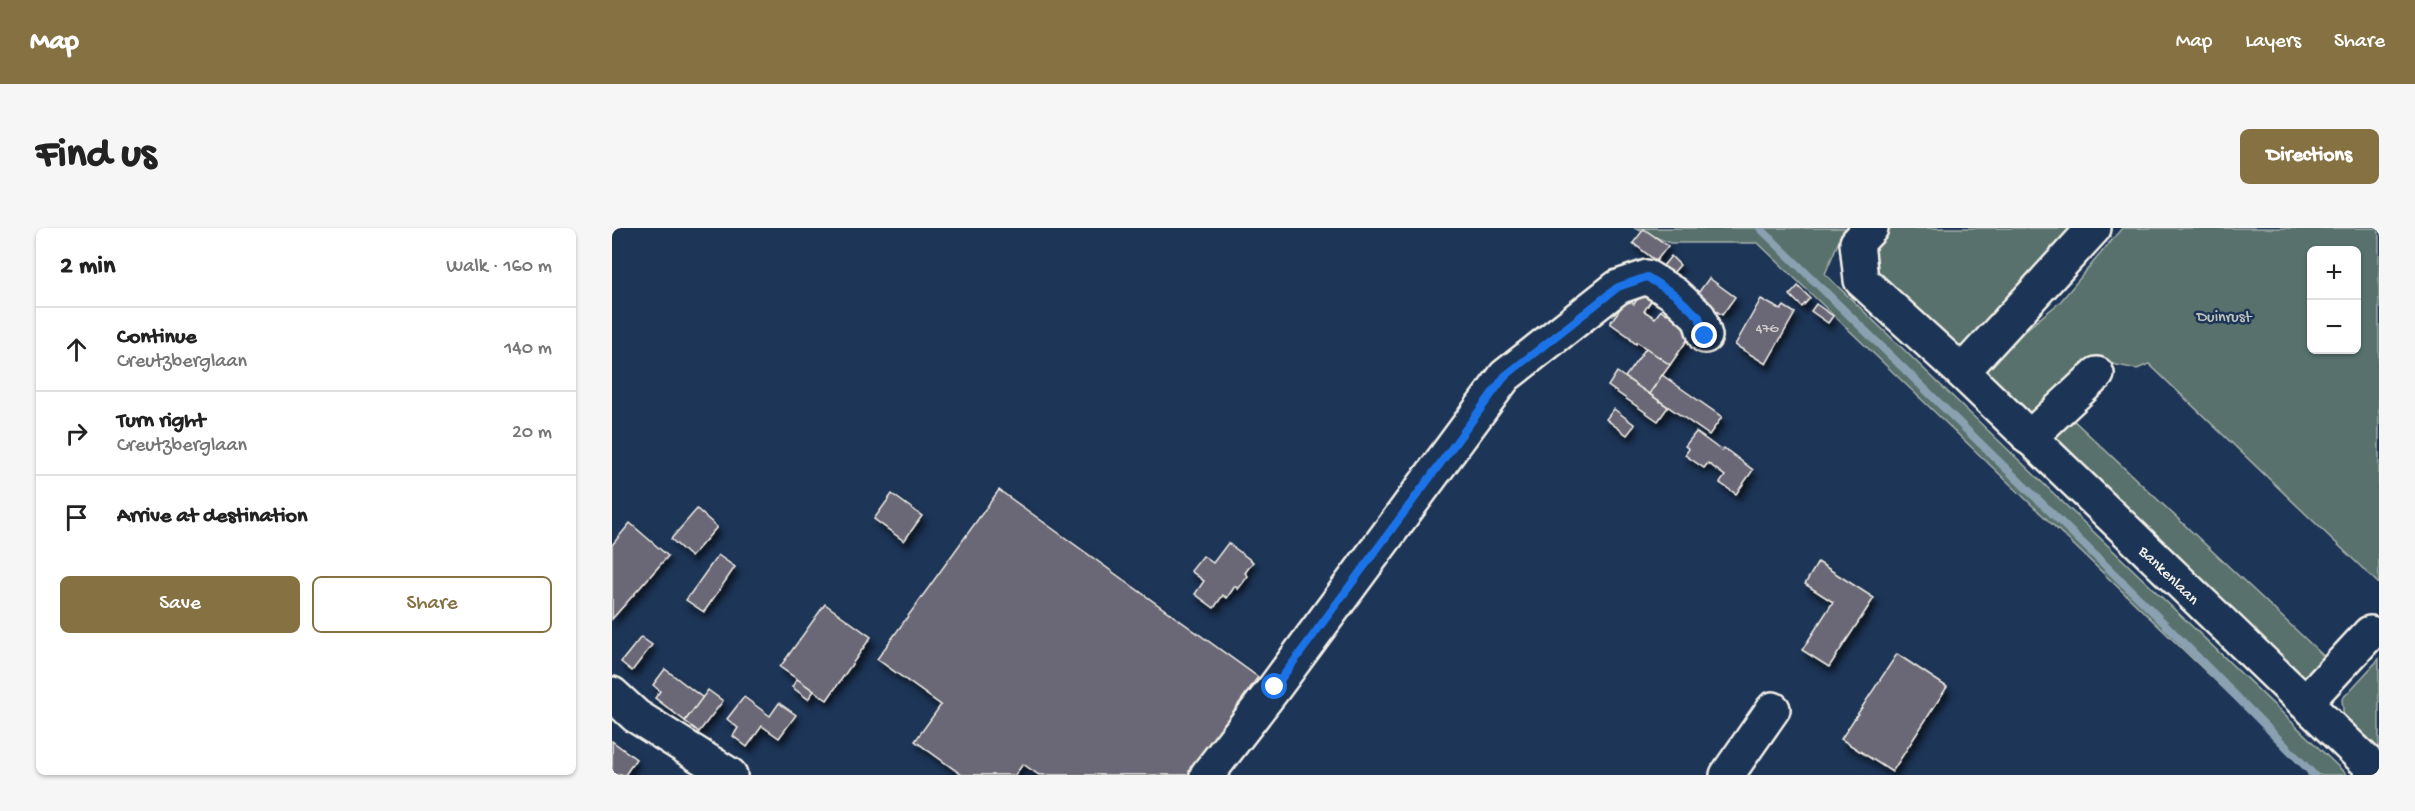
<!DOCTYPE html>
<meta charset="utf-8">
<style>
:root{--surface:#fff;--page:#f6f6f6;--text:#222;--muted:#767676;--line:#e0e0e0;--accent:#857141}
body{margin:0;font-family:"Gochi Hand",sans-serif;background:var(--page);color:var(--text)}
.controls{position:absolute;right:18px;top:18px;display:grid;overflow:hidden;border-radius:9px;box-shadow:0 2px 4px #0004}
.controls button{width:54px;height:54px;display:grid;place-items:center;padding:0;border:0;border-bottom:2px solid var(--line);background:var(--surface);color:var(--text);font:30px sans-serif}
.stop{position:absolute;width:18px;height:18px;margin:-14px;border:4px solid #1a73e8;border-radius:50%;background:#fff}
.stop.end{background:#1a73e8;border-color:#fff;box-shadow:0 2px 6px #0008}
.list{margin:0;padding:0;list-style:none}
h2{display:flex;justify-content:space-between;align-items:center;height:78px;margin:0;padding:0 24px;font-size:26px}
h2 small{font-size:20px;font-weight:400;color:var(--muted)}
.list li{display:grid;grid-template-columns:39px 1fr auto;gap:18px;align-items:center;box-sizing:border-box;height:84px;padding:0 24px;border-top:2px solid var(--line)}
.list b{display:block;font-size:22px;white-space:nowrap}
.list p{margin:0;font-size:20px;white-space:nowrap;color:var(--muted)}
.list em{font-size:20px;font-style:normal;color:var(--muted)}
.actions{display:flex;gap:12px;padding:18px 24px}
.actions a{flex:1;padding:14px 0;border:2px solid var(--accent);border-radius:9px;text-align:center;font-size:21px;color:var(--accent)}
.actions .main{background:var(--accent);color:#fff}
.icon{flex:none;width:33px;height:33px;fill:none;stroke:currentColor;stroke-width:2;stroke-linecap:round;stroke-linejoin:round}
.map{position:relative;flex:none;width:1767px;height:547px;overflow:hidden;border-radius:9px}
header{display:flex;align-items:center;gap:36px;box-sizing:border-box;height:84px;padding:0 30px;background:var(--accent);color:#fff}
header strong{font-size:28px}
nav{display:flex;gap:33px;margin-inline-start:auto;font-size:21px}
.intro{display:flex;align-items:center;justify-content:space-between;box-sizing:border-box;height:144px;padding:0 36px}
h1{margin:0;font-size:42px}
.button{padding:15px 27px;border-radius:9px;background:var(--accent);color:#fff;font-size:21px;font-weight:700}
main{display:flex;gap:36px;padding:0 36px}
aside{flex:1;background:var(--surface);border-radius:9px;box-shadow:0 2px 4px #0004}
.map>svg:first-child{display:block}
.green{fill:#58716d;stroke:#a6b1aa;stroke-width:1.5;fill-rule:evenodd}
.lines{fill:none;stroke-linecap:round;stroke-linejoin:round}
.stream{stroke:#89a1b0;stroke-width:8}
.building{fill:#6b6777;stroke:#f4f1e8;stroke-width:1.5;filter:url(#shadow)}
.minor-casing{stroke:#f4f1e8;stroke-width:38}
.minor{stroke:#1d3557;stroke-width:33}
.route{stroke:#1a73e8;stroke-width:8}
.labels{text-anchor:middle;stroke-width:5;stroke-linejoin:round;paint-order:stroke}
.number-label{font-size:14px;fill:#d2cecc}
.park-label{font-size:16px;fill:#bdc4bd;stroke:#1d3557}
.street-label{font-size:16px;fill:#f4f1e8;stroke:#1d3557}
</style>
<header>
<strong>Map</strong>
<nav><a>Map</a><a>Layers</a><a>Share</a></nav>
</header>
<div class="intro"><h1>Find us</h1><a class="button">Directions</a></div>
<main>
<aside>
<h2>2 min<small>Walk · 160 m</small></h2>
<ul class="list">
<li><svg class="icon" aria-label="ahead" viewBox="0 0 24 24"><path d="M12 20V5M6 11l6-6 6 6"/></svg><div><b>Continue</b><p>Creutzberglaan</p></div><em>140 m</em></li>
<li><svg class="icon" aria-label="right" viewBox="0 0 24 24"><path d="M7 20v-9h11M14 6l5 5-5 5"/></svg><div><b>Turn right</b><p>Creutzberglaan</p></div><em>20 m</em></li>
<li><svg class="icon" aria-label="arrive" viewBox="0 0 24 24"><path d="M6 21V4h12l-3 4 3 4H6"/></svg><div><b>Arrive at destination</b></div></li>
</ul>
<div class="actions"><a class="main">Save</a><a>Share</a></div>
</aside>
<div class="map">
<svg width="1767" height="547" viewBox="0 0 1767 547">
<defs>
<filter id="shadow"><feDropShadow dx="3.5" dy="6" stdDeviation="3" flood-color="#0009"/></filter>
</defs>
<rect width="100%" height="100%" fill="#1d3557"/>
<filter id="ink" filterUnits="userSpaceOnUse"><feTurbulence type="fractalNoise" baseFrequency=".0167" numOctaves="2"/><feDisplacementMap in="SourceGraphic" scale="12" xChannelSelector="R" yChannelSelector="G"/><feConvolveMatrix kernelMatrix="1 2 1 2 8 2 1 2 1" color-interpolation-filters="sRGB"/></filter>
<g filter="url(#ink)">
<g class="green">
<polygon points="1022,0 1243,0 1226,15 1213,46 1735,547 1696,547 1697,542 1146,15 1058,15"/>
<polygon points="1271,0 1467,0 1347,131 1249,38"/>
<path d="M1510,0H1767V356L1537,136L1525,141L1480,132L1456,187L1718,434L1705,447L1686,454L1374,161L1378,131L1448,74ZM1700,22H1744V122H1700Z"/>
<polygon points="1767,431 1767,528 1732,492 1730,471"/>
</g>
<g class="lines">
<polyline class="stream" points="1148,0 1540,383 1702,547"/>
</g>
<g class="building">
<polygon points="1032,1 1056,18 1044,33 1021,15"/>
<polygon points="1059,28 1068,37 1060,46 1051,38"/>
<polygon points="1097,50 1123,69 1110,87 1084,68"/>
<polygon points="1186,58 1198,70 1190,79 1178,67"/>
<polygon points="1029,66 1039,73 1032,83 1043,90 1049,82 1055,86 1059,80 1085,98 1058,137 1025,114 1024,116 1018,111 1019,110 998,95 1015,71 1022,76"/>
<polygon points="1149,71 1169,82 1172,78 1183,85 1154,136 1123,117"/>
<polygon points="1204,76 1221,88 1216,95 1199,83"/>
<polygon points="1034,120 1058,137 1037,166 1013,149"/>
<polygon points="1005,144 1056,179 1046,193 996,158"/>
<polygon points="1050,147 1110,189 1097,207 1038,166"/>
<polygon points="1002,181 1023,197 1015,207 994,191"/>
<polygon points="1084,204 1110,223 1112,220 1141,242 1124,266 1108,255 1113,248 1096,235 1092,240 1073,227 1077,221 1073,218"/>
<polygon points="387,262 646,449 576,547 427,547 411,536 403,547 350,547 303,513 329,477 265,431"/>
<polygon points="280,266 310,288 292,313 262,291"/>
<polygon points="85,281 105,299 79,329 59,311"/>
<polygon points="18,295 56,328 0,391 0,317"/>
<polygon points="616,315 641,334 633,345 636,348 626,361 623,358 615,370 611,367 602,380 583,366 592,353 579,343 591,328 601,335"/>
<polygon points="106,327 123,339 92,384 74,372"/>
<polygon points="1206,334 1262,370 1217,439 1190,422 1221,374 1193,356"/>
<polygon points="213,376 259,409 215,472 168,439"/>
<polygon points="29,409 40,417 20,443 9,434"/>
<polygon points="1285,426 1335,459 1280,544 1229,511"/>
<polygon points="53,441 91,470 73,493 43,470 48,463 41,457"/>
<polygon points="185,451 202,463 196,471 180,459"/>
<polygon points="96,462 111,473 87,504 73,493"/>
<polygon points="132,469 158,488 167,475 184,487 167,510 150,498 135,519 121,508 126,500 115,491"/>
<polygon points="0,513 24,531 13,547 0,547"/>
</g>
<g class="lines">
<g class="minor-casing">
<g id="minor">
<polyline points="1259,0 1245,15 1249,52 1350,144 1767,546"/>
<polyline points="1350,144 1482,0"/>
<polyline points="1417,210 1485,146"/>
<polyline points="0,466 24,488 118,547"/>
<polyline points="1693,475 1758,405"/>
<polyline points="595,547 663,459 893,148 1006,59 1035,49 1062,66 1087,89 1093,108"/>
<polyline points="1115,547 1161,481"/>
</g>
</g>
<use href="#minor" class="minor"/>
</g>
</g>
<g class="lines" filter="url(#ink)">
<polyline class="route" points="663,459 893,148 1006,59 1035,49 1062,66 1087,89 1093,108"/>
</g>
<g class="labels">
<g class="number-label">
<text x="1155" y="104">47G</text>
</g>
<g class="park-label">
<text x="1612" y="93">Duinrust</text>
</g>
<g class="street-label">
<text transform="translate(1558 346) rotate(44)" y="6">Bankenlaan</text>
</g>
</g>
</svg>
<div class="controls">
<button>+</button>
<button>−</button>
</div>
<div class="stop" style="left:663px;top:459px"></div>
<div class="stop end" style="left:1093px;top:108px"></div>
</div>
</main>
